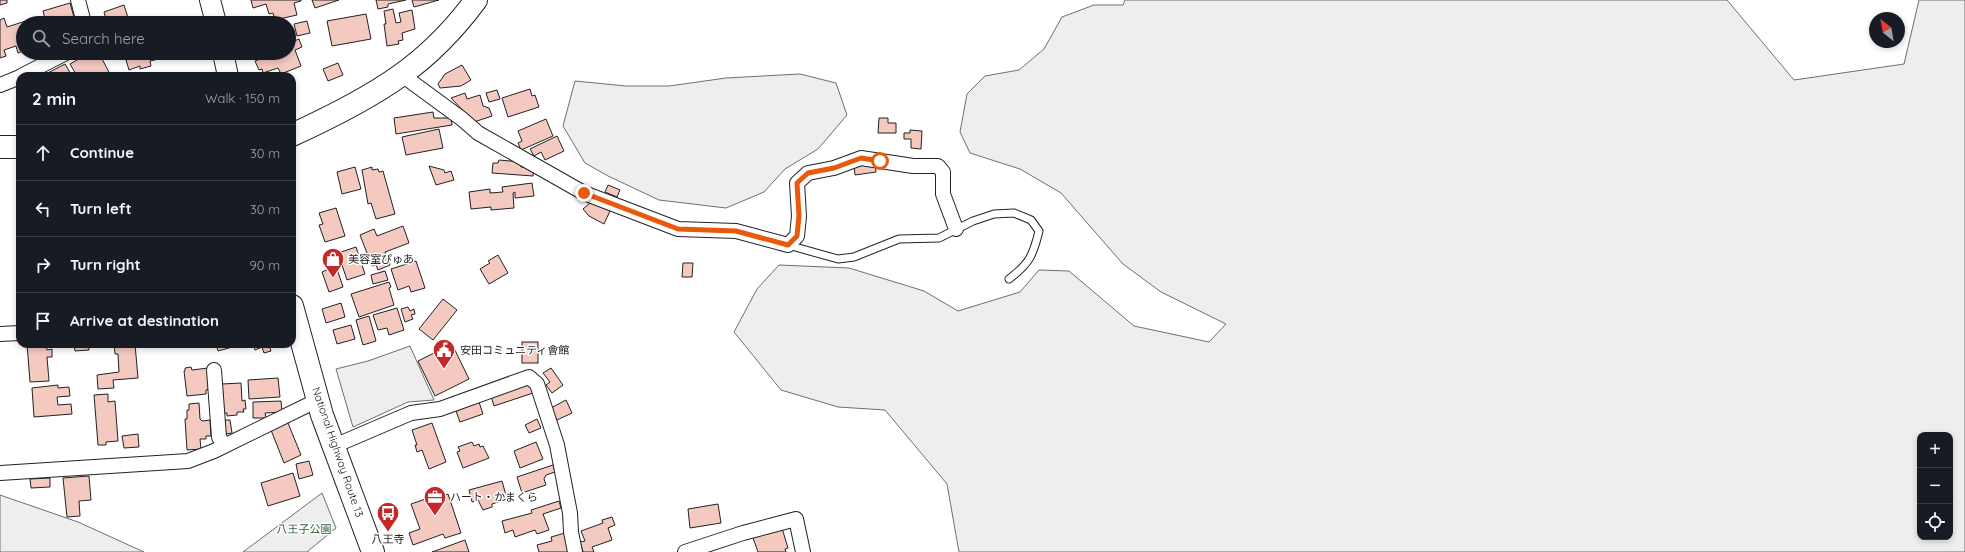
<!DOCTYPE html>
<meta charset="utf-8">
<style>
:root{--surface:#171b24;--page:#20242c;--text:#f1f3f6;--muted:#9ea1a6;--line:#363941}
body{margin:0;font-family:Quicksand,"Noto Sans JP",sans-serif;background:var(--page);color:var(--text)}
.controls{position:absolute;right:12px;bottom:12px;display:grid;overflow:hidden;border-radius:8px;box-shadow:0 2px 6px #0003}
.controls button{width:36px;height:36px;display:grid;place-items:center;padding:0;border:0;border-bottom:1px solid var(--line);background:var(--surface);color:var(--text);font:20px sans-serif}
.compass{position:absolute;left:1869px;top:12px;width:36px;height:36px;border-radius:50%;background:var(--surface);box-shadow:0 2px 6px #0003;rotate:329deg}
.stop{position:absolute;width:12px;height:12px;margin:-9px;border:3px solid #ea580c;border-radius:50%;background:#fff}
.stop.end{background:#ea580c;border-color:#fff;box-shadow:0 1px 4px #0008}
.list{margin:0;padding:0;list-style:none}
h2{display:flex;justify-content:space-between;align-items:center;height:52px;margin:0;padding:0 16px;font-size:17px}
h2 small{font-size:13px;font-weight:400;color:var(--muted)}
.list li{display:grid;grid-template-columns:26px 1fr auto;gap:12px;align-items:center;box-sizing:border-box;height:56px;padding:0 16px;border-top:1px solid var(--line)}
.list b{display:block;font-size:15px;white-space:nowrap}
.list em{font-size:13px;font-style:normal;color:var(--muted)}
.icon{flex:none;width:22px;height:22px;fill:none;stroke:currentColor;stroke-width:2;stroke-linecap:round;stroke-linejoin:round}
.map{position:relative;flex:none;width:1965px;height:552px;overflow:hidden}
.search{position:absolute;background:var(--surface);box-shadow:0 2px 6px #0003;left:16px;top:16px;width:280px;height:44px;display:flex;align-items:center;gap:10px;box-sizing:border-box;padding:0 14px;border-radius:22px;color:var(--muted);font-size:15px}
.panel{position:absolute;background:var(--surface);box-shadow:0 2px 6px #0003;left:16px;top:72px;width:280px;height:276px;border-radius:12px}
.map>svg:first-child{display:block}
.green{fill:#eee;stroke:#6f6f6f;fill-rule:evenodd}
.building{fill:#f3c9c0;stroke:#222}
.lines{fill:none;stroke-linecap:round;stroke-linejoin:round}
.lane-casing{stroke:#222;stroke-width:9}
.street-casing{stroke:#222;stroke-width:16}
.secondary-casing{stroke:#222;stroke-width:22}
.highway-casing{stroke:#222;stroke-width:24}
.lane{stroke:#fff;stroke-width:7}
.street{stroke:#fff;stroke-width:14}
.secondary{stroke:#fff;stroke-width:20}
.highway{stroke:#fff;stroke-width:22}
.route{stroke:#ea580c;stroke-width:5}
.labels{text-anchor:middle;stroke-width:3;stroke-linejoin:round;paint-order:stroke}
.poi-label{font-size:11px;fill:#222;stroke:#fff;text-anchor:start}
.street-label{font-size:11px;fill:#222;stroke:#fff}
.park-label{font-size:11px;fill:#2f5e38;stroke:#fff}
</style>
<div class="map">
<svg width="1965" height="552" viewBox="0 0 1965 552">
<rect width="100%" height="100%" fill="#fff"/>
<g class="green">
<path d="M1125,0H1727L1794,80L1904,64L1919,0H1965V552H959L947,484L885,410L838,407L781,390L734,332L757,289L779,265L849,268L924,291L958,311L1020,292L1039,270L1069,271L1134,326L1209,342L1226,324L1161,292L1123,264L1061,193L1020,169L970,153L960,132L967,94L985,76L1019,70L1044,49L1062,17L1094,5H1123ZM1920,435H1950V537H1920Z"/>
<polygon points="800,74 836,83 847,115 818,149 785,169 764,192 726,208 659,200 608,176 585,163 563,126 575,81 626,86 669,86 726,78"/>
<polygon points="410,346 434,400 408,402 353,427 336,369 368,361"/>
<polygon points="322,493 336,528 308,551 308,552 243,552"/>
<polygon points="0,495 78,522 144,552 0,552"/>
</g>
<g class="building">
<polygon points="0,0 7,0 7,3 0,5"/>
<polygon points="251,0 301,0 301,1 294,3 297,15 275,20 273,13 269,14 266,4 253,8"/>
<polygon points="312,0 339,0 315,8"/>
<polygon points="376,0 406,0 388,4 388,7 378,9"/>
<polygon points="412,0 439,0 414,7"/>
<polygon points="70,3 74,17 53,23 51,23 49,18 45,19 43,11"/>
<polygon points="124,5 129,21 107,23 104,12"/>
<polygon points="393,9 396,23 401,22 399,13 412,10 415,29 402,33 403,40 398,41 399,44 387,46 384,24 386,24 384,11"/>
<polygon points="366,14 371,39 332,46 327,21"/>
<polygon points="103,17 105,23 95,23 94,20"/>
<polygon points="4,18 7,27 32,19 33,23 23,23 23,51 18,53 16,46 4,50 6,56 0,58 0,20"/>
<polygon points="307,21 310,33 297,36 294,24"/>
<polygon points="299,39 302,47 295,50 301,66 281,74 278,68 263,73 262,69 259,70 255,61 276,53 289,53 289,43"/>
<polygon points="89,53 99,53 111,76 77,76 70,64"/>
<polygon points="124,53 161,53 163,58 150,61 151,66 140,69 140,66 129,70"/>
<polygon points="338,63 343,75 328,81 323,69"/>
<polygon points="65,64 72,76 42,76"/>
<polygon points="462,65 471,80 461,86 440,88 438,84 445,74"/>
<polygon points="530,89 532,96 535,95 539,107 508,117 502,98"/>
<polygon points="497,90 500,99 489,102 486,93"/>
<polygon points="465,93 467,99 480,95 483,106 489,108 492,116 474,122 451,98"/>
<polygon points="433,112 434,118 451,118 452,125 396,134 394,118"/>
<polygon points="879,118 888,118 888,123 896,123 896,133 878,133"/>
<polygon points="546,119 553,136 521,150 518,143 522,141 518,131"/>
<polygon points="439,129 443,148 406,155 402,137"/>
<polygon points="910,130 922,131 921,149 911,148 911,139 904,139 904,133 910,133"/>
<polygon points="557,136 564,151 545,160 541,152 534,156 530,149"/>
<polygon points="499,160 521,162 521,167 534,168 533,176 492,173 493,163 498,163"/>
<polygon points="875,163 876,172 855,175 854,165"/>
<polygon points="429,166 444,170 445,173 451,171 454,180 436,185"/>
<polygon points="355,167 361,189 342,194 337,172"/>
<polygon points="372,167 372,170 378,169 379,172 383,171 395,214 376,219 371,203 368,204 362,170"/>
<polygon points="532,183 534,196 515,198 515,192 513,193 514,208 491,210 491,207 471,209 469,192 490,189 490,193 503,192 502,187"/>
<polygon points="608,185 620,190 617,197 605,192"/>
<polygon points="591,202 610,211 604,224 589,216 583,209"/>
<polygon points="336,208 345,236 325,242 319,225 323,224 319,213"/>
<polygon points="403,226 409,243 385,252 390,265 378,270 376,265 372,266 360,235 374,229 377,236"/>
<polygon points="356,247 365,274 347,280 338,253"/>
<polygon points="498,255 508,273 489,284 480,269 490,263 488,261"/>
<polygon points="416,261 425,288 411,292 409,286 398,290 391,269"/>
<polygon points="683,263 693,263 692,277 682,277"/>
<polygon points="336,266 343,287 329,292 322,272"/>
<polygon points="385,271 388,280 373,284 371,275"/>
<polygon points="389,282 391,287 389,288 394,305 359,317 351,294"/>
<polygon points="443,299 457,310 433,340 419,329"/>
<polygon points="341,303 345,317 326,323 322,309"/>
<polygon points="408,307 410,311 414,309 415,314 411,315 413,319 405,322 401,309"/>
<polygon points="397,308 404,330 389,335 387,328 378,330 373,315"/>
<polygon points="369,316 376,341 363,345 356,320"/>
<polygon points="351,325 355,339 337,344 333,330"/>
<rect x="522" y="342" width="16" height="21"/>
<polygon points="27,344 46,344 47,350 52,349 52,357 47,357 49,381 30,382"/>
<polygon points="74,344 88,344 89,350 75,351"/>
<polygon points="114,344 135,344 138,378 113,380 114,388 98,389 97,375 119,372 118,354 115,354"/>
<polygon points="216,344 243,344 218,351"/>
<polygon points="253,344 269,344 271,351 264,353 262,347 255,350"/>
<polygon points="452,344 469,379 435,396 418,361"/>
<polygon points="191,367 192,370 208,368 210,389 206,390 206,394 187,396 184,371 185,371 185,368"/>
<polygon points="551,368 563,385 552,393 546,385 550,382 543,373"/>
<polygon points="278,378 280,397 249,399 248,380"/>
<polygon points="241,383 242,401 245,400 246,409 243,409 244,412 237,412 237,415 227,416 227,413 224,413 222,384"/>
<polygon points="530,383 533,393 494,406 491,396"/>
<polygon points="58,385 58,388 69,387 70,396 57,397 58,405 71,404 72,414 34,417 32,388"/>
<polygon points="108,394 108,402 115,401 118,441 106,442 106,445 98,445 94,395"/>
<polygon points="566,400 572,413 557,420 551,408"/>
<polygon points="281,401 282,412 265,413 266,418 253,418 253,402"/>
<polygon points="479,402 483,414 460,422 456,411"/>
<polygon points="199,403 200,419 202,421 210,420 211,436 206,436 206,439 200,439 201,449 187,450 185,419 187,419 187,410 189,410 189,404"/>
<polygon points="537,419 541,428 529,433 525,425"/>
<polygon points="224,420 230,420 232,433 226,434"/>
<polygon points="288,423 301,455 284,463 271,430"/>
<polygon points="432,423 446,462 429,469 422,450 417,452 415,445 417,445 412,430"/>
<polygon points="138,434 139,447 124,448 122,436"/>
<polygon points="472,442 474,446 479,444 480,447 483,446 489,458 463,468 457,452 460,451 458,447"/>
<polygon points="536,442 543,459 520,468 514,451"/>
<polygon points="309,461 313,475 299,479 296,464"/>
<polygon points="553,465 555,472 546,475 544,479 546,485 522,493 517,477"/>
<polygon points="293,473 300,496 268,506 261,483"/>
<polygon points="89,476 91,500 79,501 80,516 67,517 63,478"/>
<polygon points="50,478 50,487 31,488 30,479"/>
<polygon points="502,481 507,499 492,504 492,507 483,510 478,500 472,502 469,490"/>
<polygon points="440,494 441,497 448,494 461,533 445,538 443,534 413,545 409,533 420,529 411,504"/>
<polygon points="559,501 561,508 543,514 549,530 537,534 535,530 515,537 513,530 505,533 502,521 532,513 531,510"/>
<polygon points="718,504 721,523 690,528 688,509"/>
<polygon points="612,517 615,525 608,528 612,540 592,547 594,552 583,552 580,542 585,541 581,531 603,523 602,520"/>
<polygon points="782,528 788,548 785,549 786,552 758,552 752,535"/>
<polygon points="565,533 570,552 539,552 537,545 552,541 551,537"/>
<polygon points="465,540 469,552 432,552"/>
</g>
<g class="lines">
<g class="lane-casing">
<path id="lane" d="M788,245L838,259L854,257L899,239L939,238L973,221L994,214L1014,213L1031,220L1039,231C1033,256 1029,264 1009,279"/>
</g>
<g class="street-casing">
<g id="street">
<polyline points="78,0 84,23"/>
<polyline points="402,75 462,119 478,133 584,193 678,229 736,231 788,245 797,236 799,216 797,183 808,173 834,168 861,158 913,166 938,166 943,172 943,194 956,229"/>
<polyline points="21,76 66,53"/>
<polyline points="0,85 20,77"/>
<polyline points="0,334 20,333"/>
<polyline points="214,370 219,437 224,446"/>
<polyline points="334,446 411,413 440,409 529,377 537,384 557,445 570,513 571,532 575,552"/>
<polyline points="0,473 188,461 214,451 318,400"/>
<polyline points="685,552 743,533 796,519 803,552"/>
</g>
</g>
<g class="secondary-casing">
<g id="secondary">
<polyline points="210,0 216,23"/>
<polyline points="223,53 228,76"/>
</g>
</g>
<g class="highway-casing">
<g id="highway">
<path d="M292,135C329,118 368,99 401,75C429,55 456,27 476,0"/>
<polyline points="0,147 20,147"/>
<polyline points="292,306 322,415 373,552"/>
</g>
</g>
<use href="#lane" class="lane"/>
<use href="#street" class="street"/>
<use href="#secondary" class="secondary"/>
<use href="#highway" class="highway"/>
</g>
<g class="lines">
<polyline class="route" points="584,193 678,229 736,231 788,245 797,236 799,216 797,183 808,173 834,168 861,158 880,161"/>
</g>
<defs>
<g id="shop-pin" transform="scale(1.15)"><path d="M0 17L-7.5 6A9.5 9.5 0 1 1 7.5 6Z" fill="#c62828" stroke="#fff"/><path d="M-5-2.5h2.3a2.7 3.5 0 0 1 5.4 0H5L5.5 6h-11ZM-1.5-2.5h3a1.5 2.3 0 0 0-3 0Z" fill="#fff"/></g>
<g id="civic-pin" transform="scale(1.15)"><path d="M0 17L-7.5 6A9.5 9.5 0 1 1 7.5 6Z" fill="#c62828" stroke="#fff"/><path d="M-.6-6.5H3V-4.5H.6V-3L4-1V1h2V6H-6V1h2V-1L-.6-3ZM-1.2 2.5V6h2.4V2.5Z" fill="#fff"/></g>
<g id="office-pin" transform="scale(1.15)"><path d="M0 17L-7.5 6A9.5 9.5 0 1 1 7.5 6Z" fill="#c62828" stroke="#fff"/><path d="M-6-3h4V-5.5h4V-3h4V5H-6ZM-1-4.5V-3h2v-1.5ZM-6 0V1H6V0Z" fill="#fff"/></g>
<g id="bus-pin" transform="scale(1.15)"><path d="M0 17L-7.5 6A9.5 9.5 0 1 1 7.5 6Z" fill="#c62828" stroke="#fff"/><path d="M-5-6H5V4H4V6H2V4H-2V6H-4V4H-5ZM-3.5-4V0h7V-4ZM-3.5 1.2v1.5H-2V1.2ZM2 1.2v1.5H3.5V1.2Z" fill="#fff"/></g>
</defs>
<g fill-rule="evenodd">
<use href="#shop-pin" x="333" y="259"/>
<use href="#civic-pin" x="444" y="350"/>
<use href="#office-pin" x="435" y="497"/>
<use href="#bus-pin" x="388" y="513"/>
</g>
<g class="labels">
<g class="poi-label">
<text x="348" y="263">美容室ぴゅあ</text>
<text x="460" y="354">安田コミュニティ會館</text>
<text x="450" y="501">ハート・かまくら</text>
<text x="388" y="543" text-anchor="middle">八王寺</text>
</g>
<g class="street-label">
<text transform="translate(338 452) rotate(71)" y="4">National Highway Route 13</text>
</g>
<g class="park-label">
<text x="304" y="533">八王子公園</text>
</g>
</g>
</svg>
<div class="controls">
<button>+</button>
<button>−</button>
<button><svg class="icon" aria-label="locate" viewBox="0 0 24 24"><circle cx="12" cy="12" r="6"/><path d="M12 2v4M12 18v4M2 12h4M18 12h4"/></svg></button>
</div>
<svg class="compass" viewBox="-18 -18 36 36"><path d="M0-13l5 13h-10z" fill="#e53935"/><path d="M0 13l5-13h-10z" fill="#9ea1a6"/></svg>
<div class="stop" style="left:880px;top:161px"></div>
<div class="stop end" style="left:584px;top:193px"></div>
<div class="search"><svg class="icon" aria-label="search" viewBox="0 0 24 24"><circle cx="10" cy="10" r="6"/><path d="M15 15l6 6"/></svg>Search here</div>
<section class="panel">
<h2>2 min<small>Walk · 150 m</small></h2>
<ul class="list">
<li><svg class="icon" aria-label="ahead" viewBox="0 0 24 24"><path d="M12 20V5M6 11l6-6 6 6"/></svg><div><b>Continue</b></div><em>30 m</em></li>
<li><svg class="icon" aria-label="left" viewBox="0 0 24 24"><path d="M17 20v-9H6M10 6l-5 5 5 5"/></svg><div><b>Turn left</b></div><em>30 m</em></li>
<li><svg class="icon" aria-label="right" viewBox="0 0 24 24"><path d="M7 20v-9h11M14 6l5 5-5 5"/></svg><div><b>Turn right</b></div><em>90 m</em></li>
<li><svg class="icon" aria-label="arrive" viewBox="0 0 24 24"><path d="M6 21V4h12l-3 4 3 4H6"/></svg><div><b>Arrive at destination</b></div></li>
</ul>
</section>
</div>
